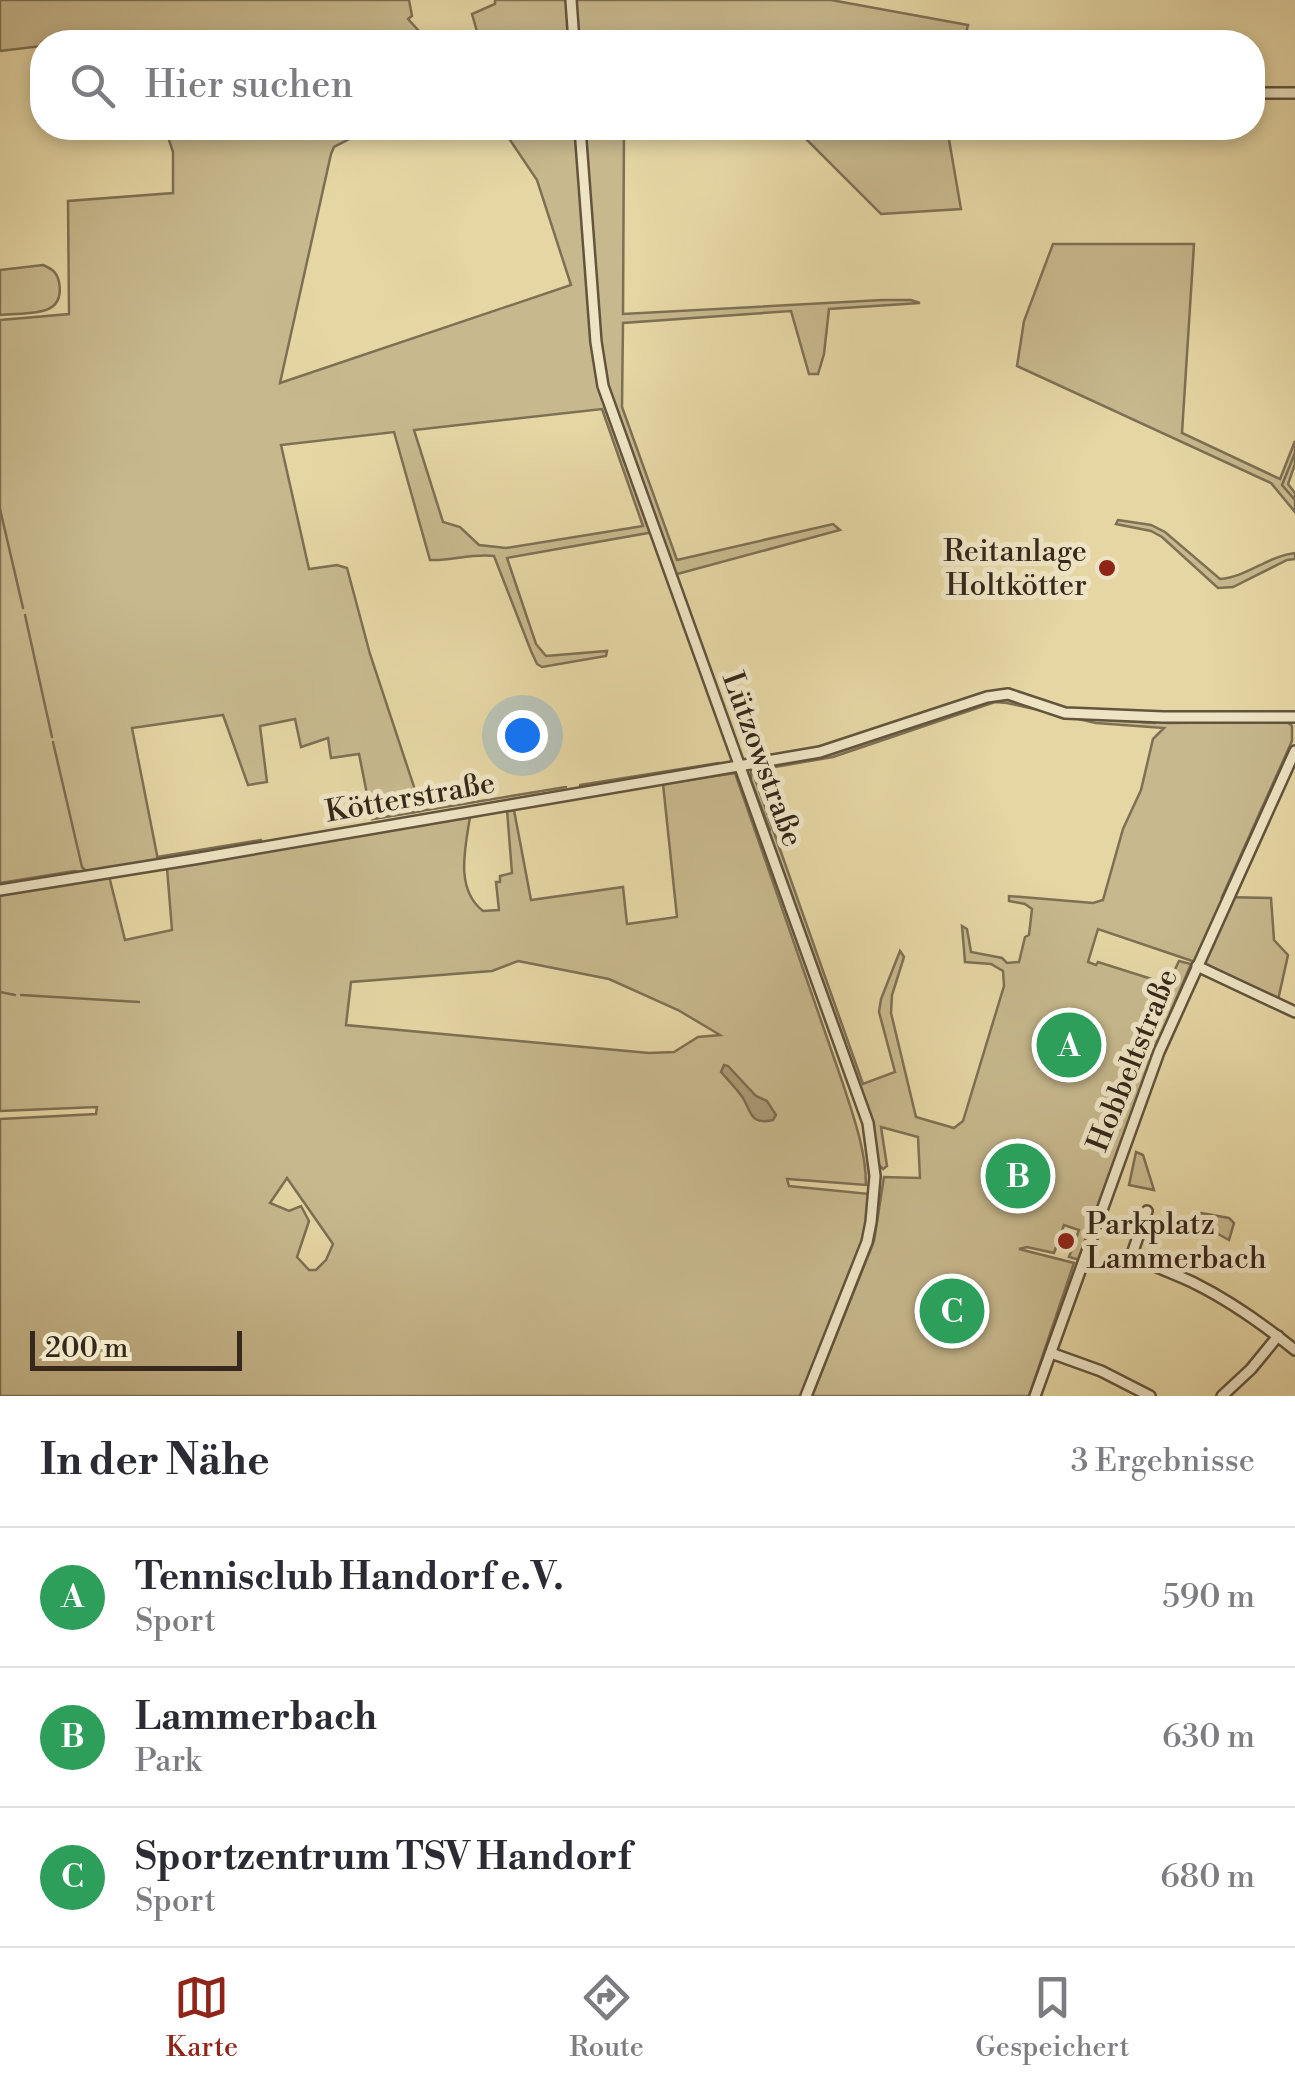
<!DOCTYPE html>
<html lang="de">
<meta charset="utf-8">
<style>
:root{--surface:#fff;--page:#f2f2f3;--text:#2b2b33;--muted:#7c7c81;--line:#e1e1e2;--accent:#8f2418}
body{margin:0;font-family:"Libre Bodoni",serif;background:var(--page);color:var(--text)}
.scale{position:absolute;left:30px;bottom:25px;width:212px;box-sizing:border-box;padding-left:10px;border:5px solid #36281b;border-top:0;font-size:28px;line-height:35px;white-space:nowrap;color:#36281b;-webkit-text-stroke:8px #eee4c4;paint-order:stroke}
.you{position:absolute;left:522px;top:735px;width:35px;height:35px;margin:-25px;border:8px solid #fff;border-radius:50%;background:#1a73e8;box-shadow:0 0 0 15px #1a73e833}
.badge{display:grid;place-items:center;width:65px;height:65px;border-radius:50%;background:var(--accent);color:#fff;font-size:32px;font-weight:700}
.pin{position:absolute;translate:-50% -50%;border:5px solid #fff;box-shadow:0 2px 10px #0006}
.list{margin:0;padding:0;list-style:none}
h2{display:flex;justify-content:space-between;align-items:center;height:130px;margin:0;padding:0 40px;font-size:42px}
h2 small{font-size:32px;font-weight:400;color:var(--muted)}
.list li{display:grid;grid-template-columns:65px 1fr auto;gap:30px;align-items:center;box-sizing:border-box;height:140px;padding:0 40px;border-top:2px solid var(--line)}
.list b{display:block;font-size:38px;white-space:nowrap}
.list p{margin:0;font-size:32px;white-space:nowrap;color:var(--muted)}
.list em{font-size:32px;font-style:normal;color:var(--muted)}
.icon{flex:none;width:55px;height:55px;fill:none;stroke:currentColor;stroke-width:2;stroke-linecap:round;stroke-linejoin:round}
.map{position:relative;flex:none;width:1295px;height:1396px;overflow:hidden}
.search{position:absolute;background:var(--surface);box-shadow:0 5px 15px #0003;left:30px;right:30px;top:30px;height:110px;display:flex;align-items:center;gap:25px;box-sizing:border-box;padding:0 35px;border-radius:40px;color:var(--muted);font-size:38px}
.sheet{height:550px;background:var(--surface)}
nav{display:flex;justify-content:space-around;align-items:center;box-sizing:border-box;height:140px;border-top:2px solid var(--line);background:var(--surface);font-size:28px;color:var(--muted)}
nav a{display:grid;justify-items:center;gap:5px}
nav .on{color:var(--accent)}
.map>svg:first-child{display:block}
.green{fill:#c7b88d;stroke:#7e7054;stroke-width:2.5;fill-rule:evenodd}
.water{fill:#aa9b75;stroke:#7c6d51;stroke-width:2.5}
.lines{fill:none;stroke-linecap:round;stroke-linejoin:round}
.stream{stroke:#7c6d51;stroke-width:2.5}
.minor-casing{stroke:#62543d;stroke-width:14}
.minor{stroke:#eee4c4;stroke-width:9}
.poi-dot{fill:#8f2418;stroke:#eee4c4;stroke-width:4}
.labels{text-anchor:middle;stroke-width:10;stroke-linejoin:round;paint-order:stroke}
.poi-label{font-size:30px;fill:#36281b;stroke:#eee4c4;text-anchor:end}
.street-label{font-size:30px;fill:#36281b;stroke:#eee4c4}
</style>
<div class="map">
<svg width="1295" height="1396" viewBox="0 0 1295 1396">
<rect width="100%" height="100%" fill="#e5d6a4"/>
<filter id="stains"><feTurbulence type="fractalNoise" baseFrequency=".002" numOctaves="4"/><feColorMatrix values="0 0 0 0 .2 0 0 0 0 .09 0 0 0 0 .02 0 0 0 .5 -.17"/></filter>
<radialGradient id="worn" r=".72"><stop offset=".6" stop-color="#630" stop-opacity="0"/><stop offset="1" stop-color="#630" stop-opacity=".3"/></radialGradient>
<g class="green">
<polygon points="0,0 409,0 412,16 408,19 429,42 138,42 134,32 64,42 42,42 42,46 0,51"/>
<polygon points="495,0 831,0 968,25 964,42 458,42 478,35 472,14 495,4"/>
<path d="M165,128H371L334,147L331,154L280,383L571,285L537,180L502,128H624L623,314L882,300H911L920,303L829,309L824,354L818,374H809L791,311L623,323L622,407L677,560L833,524L840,530L670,576L654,532L507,558L536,644L546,656L607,651L606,656L542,667L537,664L531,651L494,556C472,553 452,561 430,560L394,432L281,445L309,569L337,565L347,568L370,654L422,811L372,819L359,754L331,758L328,738L301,747L295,719L260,726L267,782L248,785L223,715L132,728L159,865L85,873L74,871L0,883V320L69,314L68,201L173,193V152ZM602,409L643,526L506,548L479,545L460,527L443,522L414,430Z"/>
<polygon points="795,128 947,128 961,209 881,214"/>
<polygon points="1053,244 1194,244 1182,433 1280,479 1295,441 1295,464 1288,484 1295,493 1295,512 1271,483 1017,366 1024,321"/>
<path d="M43,265C52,269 57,272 59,282C66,319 27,312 0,315V270Z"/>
<path d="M1118,520L1151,525L1165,532L1220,579C1247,577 1268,556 1295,553V559L1287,560L1233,587L1218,588L1162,537L1151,531L1116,524Z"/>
<path d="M1008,694L1065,713L1285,720L1292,726V741L1222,897L1271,898L1274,940L1288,955L1278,1000L1201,964L1098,929L1088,962L1096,965L1098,962L1161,982H1169L1179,961L1191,964L1151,1059L1080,1260L1069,1257L1079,1230L1064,1225L1054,1253L1027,1247L1019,1249L1074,1263L1029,1396H812L874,1241L884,1177L920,1178L918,1137L881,1127L887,1166L883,1169L878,1164L873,1127L859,1085L746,776V770L751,765L820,752ZM995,702L1007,703L1096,723L1164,728L1153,739L1141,790L1123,829L1103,900L1093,903L1009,896V901L1025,904L1032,909L1029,935L1025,937L1019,962L1007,963L1002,958L971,952L967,929L962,926L965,962L991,964L1003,971L1004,986L963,1121L954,1128L916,1117L891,1013L892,995L904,957L900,951L881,999L879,1012L895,1072L863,1084L753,773L757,770L833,757Z"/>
<path d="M735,773L842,1081C853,1115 866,1150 866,1185L787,1179L789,1186L870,1194L863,1241L802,1396H0V1119L96,1114L97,1107L0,1111V894L109,876L125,940L172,930L167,868L470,817C465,849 455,889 483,911L499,910L496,882H500V876L512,873L507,810H514L531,900L623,887L627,924L677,917L663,784ZM518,961L609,979L678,1010L720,1035L698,1037L674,1052L649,1053L346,1025L351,982L492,971ZM287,1178L333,1244L326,1260L316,1270H309L297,1257L309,1221L301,1206L289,1211L270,1203Z"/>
<polygon points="1136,1152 1143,1155 1154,1190 1129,1185"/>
<polygon points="1201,1213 1229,1218 1234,1223 1229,1240 1191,1219"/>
</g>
<path class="water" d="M724,1065L728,1066L756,1096L767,1101L776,1115L773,1120C751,1125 752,1114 743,1098C737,1089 728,1080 721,1072Z"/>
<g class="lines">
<g class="stream">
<polyline points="1295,453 1282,485 1295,500"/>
<polyline points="0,509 23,608"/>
<polyline points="25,615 52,737"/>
<polyline points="1080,718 1155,723"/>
<polyline points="1167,723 1257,722"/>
<polyline points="53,742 82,867 86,871"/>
<polyline points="580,785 719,763"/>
<polyline points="372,819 566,787"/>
<polyline points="770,830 751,780 751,770 833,753 914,726"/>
<polyline points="157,857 261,840"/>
<polyline points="0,992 15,995"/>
<polyline points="21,995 139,1002"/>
</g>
<g class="minor-casing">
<g id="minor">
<polyline points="571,0 574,42"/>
<polyline points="1252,93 1295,93"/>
<polyline points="580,128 596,342 603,386 868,1123 875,1176 871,1222 867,1242 806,1396"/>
<polyline points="0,890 200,858 820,752 987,697 1008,694 1065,713 1163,717 1295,717"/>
<polyline points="1197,966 1295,1012"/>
<path d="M1147,1211L1132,1254C1145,1264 1179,1275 1196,1284C1232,1302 1264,1325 1295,1350"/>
<polyline points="1051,1353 1101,1371 1150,1396"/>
<polyline points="1035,1396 1159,1052 1295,751"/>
<polyline points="1222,1396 1251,1369 1278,1336"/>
</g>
</g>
<use href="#minor" class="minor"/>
</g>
<g class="poi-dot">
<circle cx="1107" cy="568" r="10"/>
<circle cx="1066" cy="1241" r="10"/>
</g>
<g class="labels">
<g class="poi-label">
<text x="1087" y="561">Reitanlage<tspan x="1087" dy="34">Holtkötter</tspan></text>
<text x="1086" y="1234" text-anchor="start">Parkplatz<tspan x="1086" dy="34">Lammerbach</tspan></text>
</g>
<g class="street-label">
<text transform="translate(763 759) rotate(70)" y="10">Lützowstraße</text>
<text transform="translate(410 797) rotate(-10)" y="10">Kötterstraße</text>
<text transform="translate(1132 1060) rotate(-68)" y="10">Hobbeltstraße</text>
</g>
</g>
<rect width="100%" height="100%" filter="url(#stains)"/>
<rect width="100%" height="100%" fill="url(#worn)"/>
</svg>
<div class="scale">200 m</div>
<div class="you"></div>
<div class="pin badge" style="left:1069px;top:1045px;background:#2e9e5b">A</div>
<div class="pin badge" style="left:1018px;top:1176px;background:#2e9e5b">B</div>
<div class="pin badge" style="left:952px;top:1311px;background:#2e9e5b">C</div>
<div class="search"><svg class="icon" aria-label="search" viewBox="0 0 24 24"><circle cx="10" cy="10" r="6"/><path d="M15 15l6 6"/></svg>Hier suchen</div>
</div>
<section class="sheet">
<h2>In der Nähe<small>3 Ergebnisse</small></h2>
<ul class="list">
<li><span class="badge" style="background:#2e9e5b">A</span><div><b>Tennisclub Handorf e.V.</b><p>Sport</p></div><em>590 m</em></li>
<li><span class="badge" style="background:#2e9e5b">B</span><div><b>Lammerbach</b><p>Park</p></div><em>630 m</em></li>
<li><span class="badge" style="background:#2e9e5b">C</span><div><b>Sportzentrum TSV Handorf</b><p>Sport</p></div><em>680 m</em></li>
</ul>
</section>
<nav>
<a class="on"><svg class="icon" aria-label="map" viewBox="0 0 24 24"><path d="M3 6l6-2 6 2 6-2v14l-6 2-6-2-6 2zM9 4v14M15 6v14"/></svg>Karte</a>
<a><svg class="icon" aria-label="directions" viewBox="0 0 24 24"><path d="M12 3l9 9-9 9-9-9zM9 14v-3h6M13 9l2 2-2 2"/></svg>Route</a>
<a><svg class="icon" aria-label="saved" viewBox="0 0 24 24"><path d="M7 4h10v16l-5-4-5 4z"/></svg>Gespeichert</a>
</nav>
